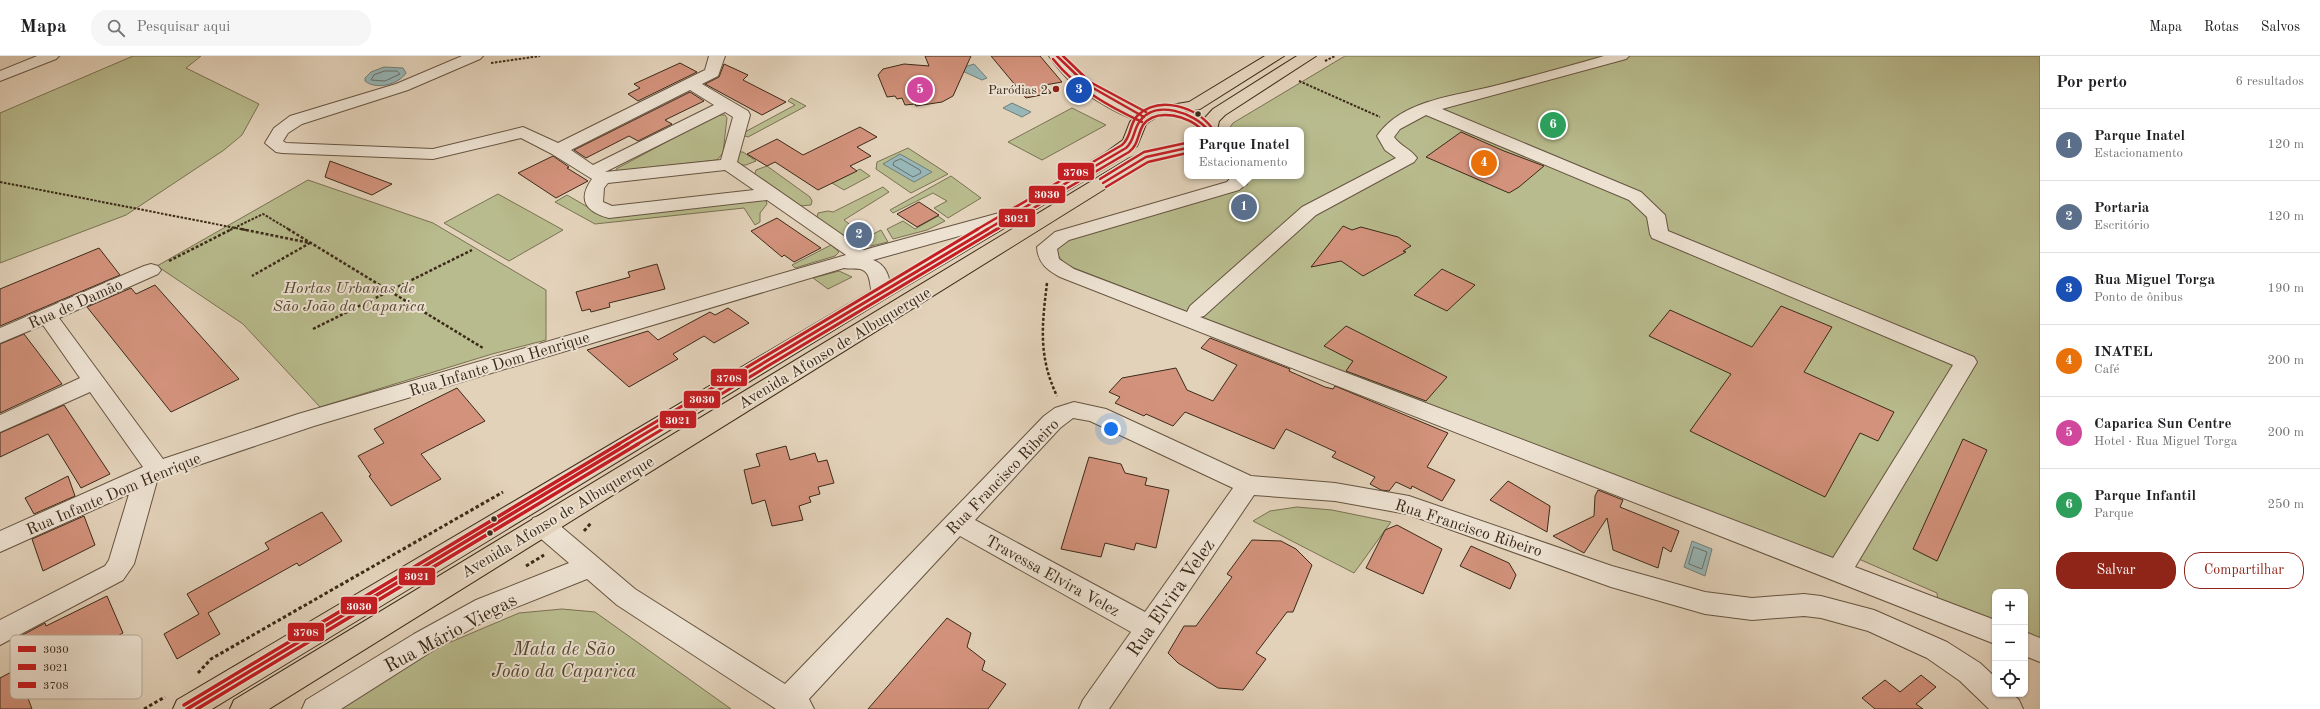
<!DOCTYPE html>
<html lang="pt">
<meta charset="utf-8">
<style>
:root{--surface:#fff;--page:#f6f6f6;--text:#202124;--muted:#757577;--line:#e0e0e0;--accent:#8f2418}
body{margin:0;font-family:"Old Standard TT",serif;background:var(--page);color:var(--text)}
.controls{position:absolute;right:12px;bottom:12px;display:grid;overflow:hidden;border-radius:8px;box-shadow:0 1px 3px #0004}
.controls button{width:36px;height:36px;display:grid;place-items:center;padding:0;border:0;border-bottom:1px solid var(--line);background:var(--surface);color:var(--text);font:20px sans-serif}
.you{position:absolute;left:1111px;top:373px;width:14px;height:14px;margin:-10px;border:3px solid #fff;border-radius:50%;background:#1a73e8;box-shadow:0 0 0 6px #1a73e833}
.badge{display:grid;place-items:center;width:26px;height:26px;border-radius:50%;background:var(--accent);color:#fff;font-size:13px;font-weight:700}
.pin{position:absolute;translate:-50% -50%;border:2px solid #fff;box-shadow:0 1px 4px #0006}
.popup{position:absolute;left:1184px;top:71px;width:120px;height:52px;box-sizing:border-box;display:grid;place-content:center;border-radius:8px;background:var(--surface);filter:drop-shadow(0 1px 3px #0005);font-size:13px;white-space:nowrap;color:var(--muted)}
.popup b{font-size:15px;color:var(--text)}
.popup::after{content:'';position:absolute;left:50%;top:100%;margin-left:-8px;border:8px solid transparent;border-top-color:var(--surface)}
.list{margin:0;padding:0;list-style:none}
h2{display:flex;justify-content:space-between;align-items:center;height:52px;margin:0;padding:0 16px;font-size:17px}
h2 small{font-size:13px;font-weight:400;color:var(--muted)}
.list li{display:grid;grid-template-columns:26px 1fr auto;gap:12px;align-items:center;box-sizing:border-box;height:72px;padding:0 16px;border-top:1px solid var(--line)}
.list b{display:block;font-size:15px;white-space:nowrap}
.list p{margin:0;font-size:13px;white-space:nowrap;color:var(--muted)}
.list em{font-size:13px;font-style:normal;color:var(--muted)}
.actions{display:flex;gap:8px;padding:12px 16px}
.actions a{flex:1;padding:9px 0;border:1px solid var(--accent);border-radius:16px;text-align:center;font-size:14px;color:var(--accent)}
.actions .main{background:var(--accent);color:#fff}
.icon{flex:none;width:22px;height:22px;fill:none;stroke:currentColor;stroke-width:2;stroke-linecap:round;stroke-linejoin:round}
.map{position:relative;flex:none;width:2040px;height:653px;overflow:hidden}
header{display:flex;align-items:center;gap:24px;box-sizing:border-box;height:56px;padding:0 20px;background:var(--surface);border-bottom:1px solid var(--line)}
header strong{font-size:19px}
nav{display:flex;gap:22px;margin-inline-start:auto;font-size:14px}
.search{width:280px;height:36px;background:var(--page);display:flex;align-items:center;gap:10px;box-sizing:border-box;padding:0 14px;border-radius:16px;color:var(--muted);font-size:15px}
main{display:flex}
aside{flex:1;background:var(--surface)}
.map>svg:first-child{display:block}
.green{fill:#b8bb8d;stroke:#7a7252}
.water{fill:#97b6b7;stroke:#737e77}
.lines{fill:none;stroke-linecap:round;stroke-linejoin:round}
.shore{stroke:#6a7068;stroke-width:1}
.building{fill:#d3927c;stroke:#3c2a18}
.minor-casing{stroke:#665440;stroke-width:2}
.major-casing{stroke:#3c2a18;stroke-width:2}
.path-far2{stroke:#3c2a18;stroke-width:2;stroke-dasharray:2.5 1.5;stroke-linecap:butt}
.path-far1{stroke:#3c2a18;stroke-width:2.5;stroke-dasharray:3 2;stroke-linecap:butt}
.path{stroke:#3c2a18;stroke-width:3;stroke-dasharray:3.5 2.5;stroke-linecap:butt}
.minor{fill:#ede2d2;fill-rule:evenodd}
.major{fill:#e3d2ba;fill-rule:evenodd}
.bus-1-far2-casing{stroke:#ede2d2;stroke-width:5}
.bus-1-far1-casing{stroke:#ede2d2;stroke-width:6}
.bus-1-casing{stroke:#ede2d2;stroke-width:6}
.bus-2-far2-casing{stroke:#ede2d2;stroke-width:5}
.bus-2-far1-casing{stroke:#ede2d2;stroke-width:6}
.bus-2-casing{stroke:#ede2d2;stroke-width:6}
.bus-3-far2-casing{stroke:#ede2d2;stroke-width:5}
.bus-3-far1-casing{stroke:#ede2d2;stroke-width:6}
.bus-3-casing{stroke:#ede2d2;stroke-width:6}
.bus-1-far2{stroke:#c61d23;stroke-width:2.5}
.bus-1-far1{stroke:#c61d23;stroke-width:3}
.bus-1{stroke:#c61d23;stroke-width:3.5}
.bus-2-far2{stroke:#c61d23;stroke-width:2.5}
.bus-2-far1{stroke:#c61d23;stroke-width:3}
.bus-2{stroke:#c61d23;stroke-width:3.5}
.bus-3-far2{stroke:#c61d23;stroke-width:2.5}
.bus-3-far1{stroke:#c61d23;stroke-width:3}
.bus-3{stroke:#c61d23;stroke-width:3.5}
.poi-dot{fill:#8f2418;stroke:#ede2d2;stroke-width:1.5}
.bus-dot{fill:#3c2a18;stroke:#ede2d2;stroke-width:1.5}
.labels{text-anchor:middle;stroke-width:4;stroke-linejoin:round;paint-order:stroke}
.far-poi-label{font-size:13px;fill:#3c2a18;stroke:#ede2d2;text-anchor:end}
.park-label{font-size:16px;font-style:italic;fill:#55472f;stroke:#ede2d2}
.street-label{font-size:16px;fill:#3c2a18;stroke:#ede2d2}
.near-street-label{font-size:19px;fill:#3c2a18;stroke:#ede2d2}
.near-park-label{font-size:19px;font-style:italic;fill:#55472f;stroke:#ede2d2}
.key{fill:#ede2d2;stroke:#b8ab9a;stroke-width:1}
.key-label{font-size:11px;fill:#3c2a18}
.line-badge{stroke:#ede2d2;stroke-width:1.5}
.badge-label{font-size:11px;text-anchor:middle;font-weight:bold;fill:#fff}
</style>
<header>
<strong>Mapa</strong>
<div class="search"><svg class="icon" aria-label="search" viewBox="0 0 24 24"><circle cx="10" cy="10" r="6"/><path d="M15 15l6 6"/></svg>Pesquisar aqui</div>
<nav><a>Mapa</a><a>Rotas</a><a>Salvos</a></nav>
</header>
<main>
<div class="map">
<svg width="2040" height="653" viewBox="0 0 2040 653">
<rect width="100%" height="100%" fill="#e3d2ba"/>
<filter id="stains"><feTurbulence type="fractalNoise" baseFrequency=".005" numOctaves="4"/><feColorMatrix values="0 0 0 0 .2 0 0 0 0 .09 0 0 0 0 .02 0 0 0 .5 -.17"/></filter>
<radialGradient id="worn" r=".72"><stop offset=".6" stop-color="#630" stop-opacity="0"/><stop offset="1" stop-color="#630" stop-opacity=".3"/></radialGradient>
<g class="green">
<polygon points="133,0 201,0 186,12 259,48 242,79 224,94 126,159 0,207 0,57"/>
<path d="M1345,0H2040V585L2025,579V536H1995V568L1938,546L1937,537L1838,494L1834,506L1074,212C1064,207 1059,204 1056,193L1063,184L1238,134L1249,126L1251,120H1301V74H1228L1233,67Z"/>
<polygon points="791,42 806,50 748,81 742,79 743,77 795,49 788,45"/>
<polygon points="1072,52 1106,69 1042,104 1008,86"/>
<polygon points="717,59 725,59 727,62 723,97 717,104 617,115 616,113"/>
<polygon points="908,92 948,118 911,137 876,113 877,106"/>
<polygon points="734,96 743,96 756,105 746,109 738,109"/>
<polygon points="767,110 810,141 812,145 811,149 800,150 754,120 756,114"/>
<polygon points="860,113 870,120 844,134 832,127"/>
<polygon points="951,120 981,142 948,162 934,152 947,145 933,137 893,157 890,154"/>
<polygon points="308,124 433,167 546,234 546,284 492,298 320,351 243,268 157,210"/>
<polygon points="883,131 889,136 844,164 857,174 844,181 817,161 818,157 828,155 833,156"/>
<polygon points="498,138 563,174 509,205 444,167"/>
<polygon points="567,139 605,161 763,144 766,144 767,148 760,157 760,166 755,169 744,152 595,168 555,146"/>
<polygon points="938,160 945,165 927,174 893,183 887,173 903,165 915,173"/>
<polygon points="881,174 888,186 871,190 856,187"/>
<polygon points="831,189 839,196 835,200 795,212 792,209"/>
<polygon points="839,215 852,221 828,233 813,222"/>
<polygon points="1297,451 1332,454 1391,466 1354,517 1253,465 1270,455"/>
<polygon points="562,553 595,556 731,653 337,653 413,602 519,557"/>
</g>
<g class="water">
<polygon points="974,8 987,22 982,24 958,13"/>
<path d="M384,11L403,12L406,17C398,29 376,34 365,25V22L371,16Z"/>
<polygon points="1012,47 1031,56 1022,61 1003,52"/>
<polygon points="900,98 932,116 914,126 883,108"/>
<polygon points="1692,485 1712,493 1705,520 1684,511"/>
</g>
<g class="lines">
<g class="shore">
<polygon points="385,15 397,15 400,18 385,25 371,24 374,19"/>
<polygon points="901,103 920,114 921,117 913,121 893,109 894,106"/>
<polygon points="1694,491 1707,496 1702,513 1689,508"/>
</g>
</g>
<g class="building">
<polygon points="925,0 971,0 953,40 942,46 916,50 915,48 905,49 902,42 897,43 895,40 887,41 878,19 883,13 904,8 929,10"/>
<polygon points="991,0 1040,0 1062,26 1045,29 1051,37 1026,42"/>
<polygon points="680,7 697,16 638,45 628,38 640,32 634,28"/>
<polygon points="724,8 748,19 743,24 786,46 762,59 705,28 719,21"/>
<polygon points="690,36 704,45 665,64 672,68 638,85 629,80 586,102 574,94"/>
<polygon points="860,71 877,81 857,91 871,100 850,110 857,115 818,134 775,106 767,110 747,98 777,83 803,99"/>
<polygon points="1461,76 1504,95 1544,110 1519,131 1509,137 1426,101"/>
<polygon points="553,100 569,111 567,112 588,125 556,142 518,117"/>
<polygon points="330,105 392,128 372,139 325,121"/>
<polygon points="919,146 939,159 917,171 897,158"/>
<polygon points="777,162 821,192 794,206 784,199 782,201 751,175"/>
<polygon points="1343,170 1352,174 1361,171 1398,181 1411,190 1403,195 1406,196 1363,220 1341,205 1311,211"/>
<polygon points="99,192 120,219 0,270 0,233"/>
<polygon points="657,208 665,233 609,247 610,251 591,256 590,253 582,255 576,236 630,221 628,216"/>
<polygon points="1442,213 1475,229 1447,255 1414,239"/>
<polygon points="155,229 239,323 171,356 87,251 131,232 136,238"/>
<polygon points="1781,250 1832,271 1804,316 1894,356 1878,385 1860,377 1825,441 1690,375 1731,318 1649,280 1670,254 1752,291"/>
<polygon points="728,252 749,267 714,287 704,280 673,298 678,303 629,331 587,294 648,275 658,284 710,256 715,259"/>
<polygon points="1346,270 1447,321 1426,345 1346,315 1353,305 1324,290"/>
<polygon points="24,278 62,328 0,357 0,288"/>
<polygon points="1210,282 1290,313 1289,315 1325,331 1333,333 1335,330 1448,377 1427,411 1455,424 1442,445 1412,430 1411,433 1396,426 1389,435 1381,434 1370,428 1375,421 1332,401 1336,396 1286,373 1274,393 1185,356 1173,370 1146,358 1144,360 1115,347 1120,341 1109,336 1122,322 1176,312 1187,334 1213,345 1237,309 1201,292"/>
<polygon points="457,332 485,365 421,398 441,423 391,450 369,420 371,419 358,400 384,387 374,373"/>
<polygon points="64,349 110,418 81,432 48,378 0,401 0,377"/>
<polygon points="1963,383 1987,394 1937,505 1913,493"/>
<polygon points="786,390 790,404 815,397 818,406 827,404 834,427 818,431 820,438 809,441 811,446 799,450 803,464 772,470 765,444 752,448 744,414 760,410 756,398"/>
<polygon points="1089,401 1121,408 1125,417 1147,422 1145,429 1169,434 1156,492 1136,487 1134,494 1105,487 1101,501 1061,493"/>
<polygon points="68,420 75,440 34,458 25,442"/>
<polygon points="1508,425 1550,450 1547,476 1490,444"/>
<polygon points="1598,434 1623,444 1620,451 1679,475 1671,496 1663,491 1658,512 1613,494 1607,462 1584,497 1553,480 1594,460 1595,440"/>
<polygon points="322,456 342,485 299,510 297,507 208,557 220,578 177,603 164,578 199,558 187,538 269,493 265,487"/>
<polygon points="84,460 95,489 43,515 32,483"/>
<polygon points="1397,469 1442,493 1423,538 1366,512 1385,474"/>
<polygon points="1252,484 1281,485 1296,493 1312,509 1293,556 1287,556 1256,597 1266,603 1243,634 1218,632 1178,607 1168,597 1184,570 1196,570 1232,521 1227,518"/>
<polygon points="1471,490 1509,507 1516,519 1510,533 1460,510"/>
<polygon points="107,540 123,577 56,613 46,586 23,598 17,582 45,567 46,570"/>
<polygon points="947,562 971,577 967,591 985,605 982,614 1006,628 988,653 868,653"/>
<polygon points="17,613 32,653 0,653 0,622"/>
<polygon points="1921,619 1936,631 1916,648 1923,653 1875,653 1862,642 1885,624 1900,636"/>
</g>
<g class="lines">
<g class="minor-casing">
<g id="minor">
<polygon points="37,0 59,0 56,3 0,25 0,15"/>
<path d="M462,0H483L480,3L408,34L302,68L288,77L283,85L286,87L433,93L523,71L558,87L705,14L709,0H725L718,20L702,28L748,55L750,59L737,106L864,194L1010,154L1017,156L1019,160L1017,164L873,204C887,209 890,222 891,236L888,241L881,242L874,241C868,232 873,216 860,213C855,212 849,213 844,212L314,370L166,420L157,425L134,508L123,524L0,589V564L105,510L109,504L129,438L0,496V475L143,411L90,336L0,376V359L80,322L43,269L0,287V272L144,210L151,208L158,210L161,214L158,218L59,262L163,403L298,358L846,199L767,144L609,162C586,156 577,144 592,123L552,98L521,82L433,103L282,97L276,96L265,87L274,72L290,60L396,28ZM690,34L714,49L593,109L571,94ZM725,56L733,61L721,104L605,116ZM725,114L754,134L612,150L603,146L604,132L608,127Z"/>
<path d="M1049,0H1065C1086,28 1118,43 1150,57L1152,61L1150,65C1131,69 1083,37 1069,24C1061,17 1055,8 1049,0Z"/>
<path d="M1604,0H1629L1626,3L1442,53L1641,136L1665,159L1668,175L1974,301L1977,306L1855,511L1995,564V588L1060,221C1047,214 1038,207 1037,191L1055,176L1227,126L1232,120H1250L1247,128L1239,134L1069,184L1057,193L1059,203L1074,213L1187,256L1190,250L1302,151L1396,102L1385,94L1377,80C1402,43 1458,40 1498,29C1533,20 1569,10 1604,0ZM1426,59L1629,144L1647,161L1650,178L1652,182L1953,309L1833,502L1200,261L1204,260L1316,159L1414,106L1417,102C1411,93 1400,90 1394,81L1400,73Z"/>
<path d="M1074,346L1106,353L1251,420L1335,427L1409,440L1612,510L1705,536L1752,542L1804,538L1821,540L1874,554L1947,586L1980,607L1995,621V638H2013L2019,644L2023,653H1989L1960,625L1927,602L1868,575L1821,562L1804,560L1752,564L1705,558L1611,531L1407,458L1335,445L1254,439L1109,653H1079L1083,644L1131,576L960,480L809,643L814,653H776L617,549L587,523L494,560L434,594L341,653H302L306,644L414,578L476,544L569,507L533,476L530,469L533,462L542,459L551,462L635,533L785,628L1044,360L1055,352ZM1073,362L1090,365L1233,432L1145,556L975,464L1060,372Z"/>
<polygon points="2025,576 2040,582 2040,606 2025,600"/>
</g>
</g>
<g class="major-casing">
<g id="major">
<polygon points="1265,0 1284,0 1200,53 1157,61 1150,65 1146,68 1137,90 1117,105 888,241 212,653 173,653 177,644 1105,97 1123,84 1130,66 1138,57 1153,52 1189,46"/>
<polygon points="1297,0 1316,0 1225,59 1219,65 1217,74 1201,74 1203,64 1213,53"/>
<polygon points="1187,87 1187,97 1160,102 1140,111 269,653 230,653 234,644 1128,103 1149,94"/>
</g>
</g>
<g class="path-far2">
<polyline points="1325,5 1335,0"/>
<polyline points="491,7 540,0"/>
<polyline points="1299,25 1380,61"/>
<polyline points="0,126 246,174"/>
<polyline points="230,174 263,158 290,174"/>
</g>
<g class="path-far1">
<polyline points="241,173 310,187 252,220"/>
<polyline points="288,173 483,292"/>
<polyline points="169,205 232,173"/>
<path d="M1047,227C1042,269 1038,300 1057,340"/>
<polyline points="313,273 472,194"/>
</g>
<g class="path">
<polyline points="584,475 591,467"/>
<polyline points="526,510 544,499"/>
<polyline points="198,617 211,603 503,436"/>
<polyline points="144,653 165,641"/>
</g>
<use href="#minor" class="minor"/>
<use href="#major" class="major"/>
<g class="bus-1-far2-casing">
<g id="bus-1-far2">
<polyline points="1057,0 1086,28 1144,61"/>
<polyline points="1103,127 1146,101 1187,92"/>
<path d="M986,174L1126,92C1135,84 1133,74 1140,65C1155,43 1195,57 1208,74"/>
</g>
</g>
<g class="bus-1-far1-casing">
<polyline id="bus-1-far1" points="626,389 988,173"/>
</g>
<g class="bus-1-casing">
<polyline id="bus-1" points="187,653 628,388"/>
</g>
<g class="bus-2-far2-casing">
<g id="bus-2-far2">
<path d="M1053,3C1077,33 1108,50 1142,66"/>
<polyline points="1106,131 1148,106 1187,97"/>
<path d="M996,174L1129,96C1139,88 1137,79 1143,69C1156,51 1190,60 1202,74"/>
</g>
</g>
<g class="bus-2-far1-casing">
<polyline id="bus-2-far1" points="636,389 997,173"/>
</g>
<g class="bus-2-casing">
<polyline id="bus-2" points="197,653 638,388"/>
</g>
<g class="bus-3-far2-casing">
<g id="bus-3-far2">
<polyline points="1063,0 1090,26 1146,56"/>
<polyline points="1100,123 1144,96 1186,87"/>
<path d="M976,174L1122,89C1132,81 1129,67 1138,59C1160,39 1196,51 1212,72"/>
</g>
</g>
<g class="bus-3-far1-casing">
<polyline id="bus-3-far1" points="617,389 978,173"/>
</g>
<g class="bus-3-casing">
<polyline id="bus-3" points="184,649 619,388"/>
</g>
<use href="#bus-1-far2" class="bus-1-far2"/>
<use href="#bus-1-far1" class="bus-1-far1"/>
<use href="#bus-1" class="bus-1"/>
<use href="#bus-2-far2" class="bus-2-far2"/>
<use href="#bus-2-far1" class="bus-2-far1"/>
<use href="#bus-2" class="bus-2"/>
<use href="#bus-3-far2" class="bus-3-far2"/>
<use href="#bus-3-far1" class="bus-3-far1"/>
<use href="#bus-3" class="bus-3"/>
</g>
<circle class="poi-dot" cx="1056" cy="33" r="4"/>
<g class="bus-dot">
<circle cx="1198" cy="58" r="3.5"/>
<circle cx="494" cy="463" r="3.5"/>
<circle cx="490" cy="477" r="3.5"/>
</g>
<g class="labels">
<g class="far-poi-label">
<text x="1048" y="38">Paródias 2</text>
</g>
<g class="park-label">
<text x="349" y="237">Hortas Urbanas de<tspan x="349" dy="18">São João da Caparica</tspan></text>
</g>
<g class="street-label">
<text transform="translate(75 247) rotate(-24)" y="6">Rua de Damão</text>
<text transform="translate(834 291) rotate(-31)" y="6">Avenida Afonso de Albuquerque</text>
<text transform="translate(499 307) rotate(-17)" y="6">Rua Infante Dom Henrique</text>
<text transform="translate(1002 420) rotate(-46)" y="6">Rua Francisco Ribeiro</text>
<text transform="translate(113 437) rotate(-23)" y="6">Rua Infante Dom Henrique</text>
<text transform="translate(557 460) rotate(-31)" y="6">Avenida Afonso de Albuquerque</text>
<text transform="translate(1469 471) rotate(18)" y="6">Rua Francisco Ribeiro</text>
<text transform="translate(1053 519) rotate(29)" y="6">Travessa Elvira Velez</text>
</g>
<g class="near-street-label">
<text transform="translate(1170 541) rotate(-55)" y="7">Rua Elvira Velez</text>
<text transform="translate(450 576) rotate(-28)" y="7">Rua Mário Viegas</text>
</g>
<g class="near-park-label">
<text x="564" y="599">Mata de São<tspan x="564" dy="22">João da Caparica</tspan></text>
</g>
</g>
<rect x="10" y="579" width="132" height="64" rx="6" class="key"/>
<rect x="18" y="590" width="18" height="6" fill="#c61d23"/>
<rect x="18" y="608" width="18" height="6" fill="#c61d23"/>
<rect x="18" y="626" width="18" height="6" fill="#c61d23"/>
<g class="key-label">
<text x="43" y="597">3030</text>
<text x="43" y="615">3021</text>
<text x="43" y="633">3708</text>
</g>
<g class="line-badge">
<rect x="1057" y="106" width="38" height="19" rx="4" fill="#c61d23"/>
<rect x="1028" y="129" width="38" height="19" rx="4" fill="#c61d23"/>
<rect x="998" y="152" width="38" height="20" rx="4" fill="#c61d23"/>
<rect x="710" y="312" width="38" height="19" rx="4" fill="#c61d23"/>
<rect x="683" y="334" width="38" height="19" rx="4" fill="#c61d23"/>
<rect x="659" y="354" width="38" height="19" rx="4" fill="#c61d23"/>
<rect x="398" y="511" width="38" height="19" rx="4" fill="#c61d23"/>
<rect x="340" y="540" width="38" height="19" rx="4" fill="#c61d23"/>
<rect x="287" y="566" width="38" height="20" rx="4" fill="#c61d23"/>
</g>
<g class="badge-label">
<text x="1076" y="120">3708</text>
<text x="1047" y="142">3030</text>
<text x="1017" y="166">3021</text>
<text x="729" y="326">3708</text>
<text x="702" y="347">3030</text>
<text x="678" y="368">3021</text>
<text x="417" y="524">3021</text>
<text x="359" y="554">3030</text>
<text x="306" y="580">3708</text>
</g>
<rect width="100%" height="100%" filter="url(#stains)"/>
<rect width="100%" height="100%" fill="url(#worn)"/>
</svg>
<div class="controls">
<button>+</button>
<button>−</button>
<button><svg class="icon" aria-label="locate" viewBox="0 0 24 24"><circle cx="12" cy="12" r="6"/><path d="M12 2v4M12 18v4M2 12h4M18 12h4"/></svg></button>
</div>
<div class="you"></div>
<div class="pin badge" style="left:1244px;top:151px;background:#5c6f8a">1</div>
<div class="popup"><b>Parque Inatel</b>Estacionamento</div>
<div class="pin badge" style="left:859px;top:179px;background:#5c6f8a">2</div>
<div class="pin badge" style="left:1079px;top:34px;background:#1a4fb4">3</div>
<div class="pin badge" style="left:1484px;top:107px;background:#e8710a">4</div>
<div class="pin badge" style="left:920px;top:34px;background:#d1479c">5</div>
<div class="pin badge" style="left:1553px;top:69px;background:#2e9e5b">6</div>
</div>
<aside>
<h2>Por perto<small>6 resultados</small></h2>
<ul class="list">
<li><span class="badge" style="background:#5c6f8a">1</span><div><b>Parque Inatel</b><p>Estacionamento</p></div><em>120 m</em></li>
<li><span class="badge" style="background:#5c6f8a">2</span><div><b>Portaria</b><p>Escritório</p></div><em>120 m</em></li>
<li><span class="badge" style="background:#1a4fb4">3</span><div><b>Rua Miguel Torga</b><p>Ponto de ônibus</p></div><em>190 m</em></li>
<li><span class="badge" style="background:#e8710a">4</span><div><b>INATEL</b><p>Café</p></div><em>200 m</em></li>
<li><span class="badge" style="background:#d1479c">5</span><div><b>Caparica Sun Centre</b><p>Hotel · Rua Miguel Torga</p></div><em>200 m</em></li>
<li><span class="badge" style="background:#2e9e5b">6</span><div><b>Parque Infantil</b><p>Parque</p></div><em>250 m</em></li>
</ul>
<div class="actions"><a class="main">Salvar</a><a>Compartilhar</a></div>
</aside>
</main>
